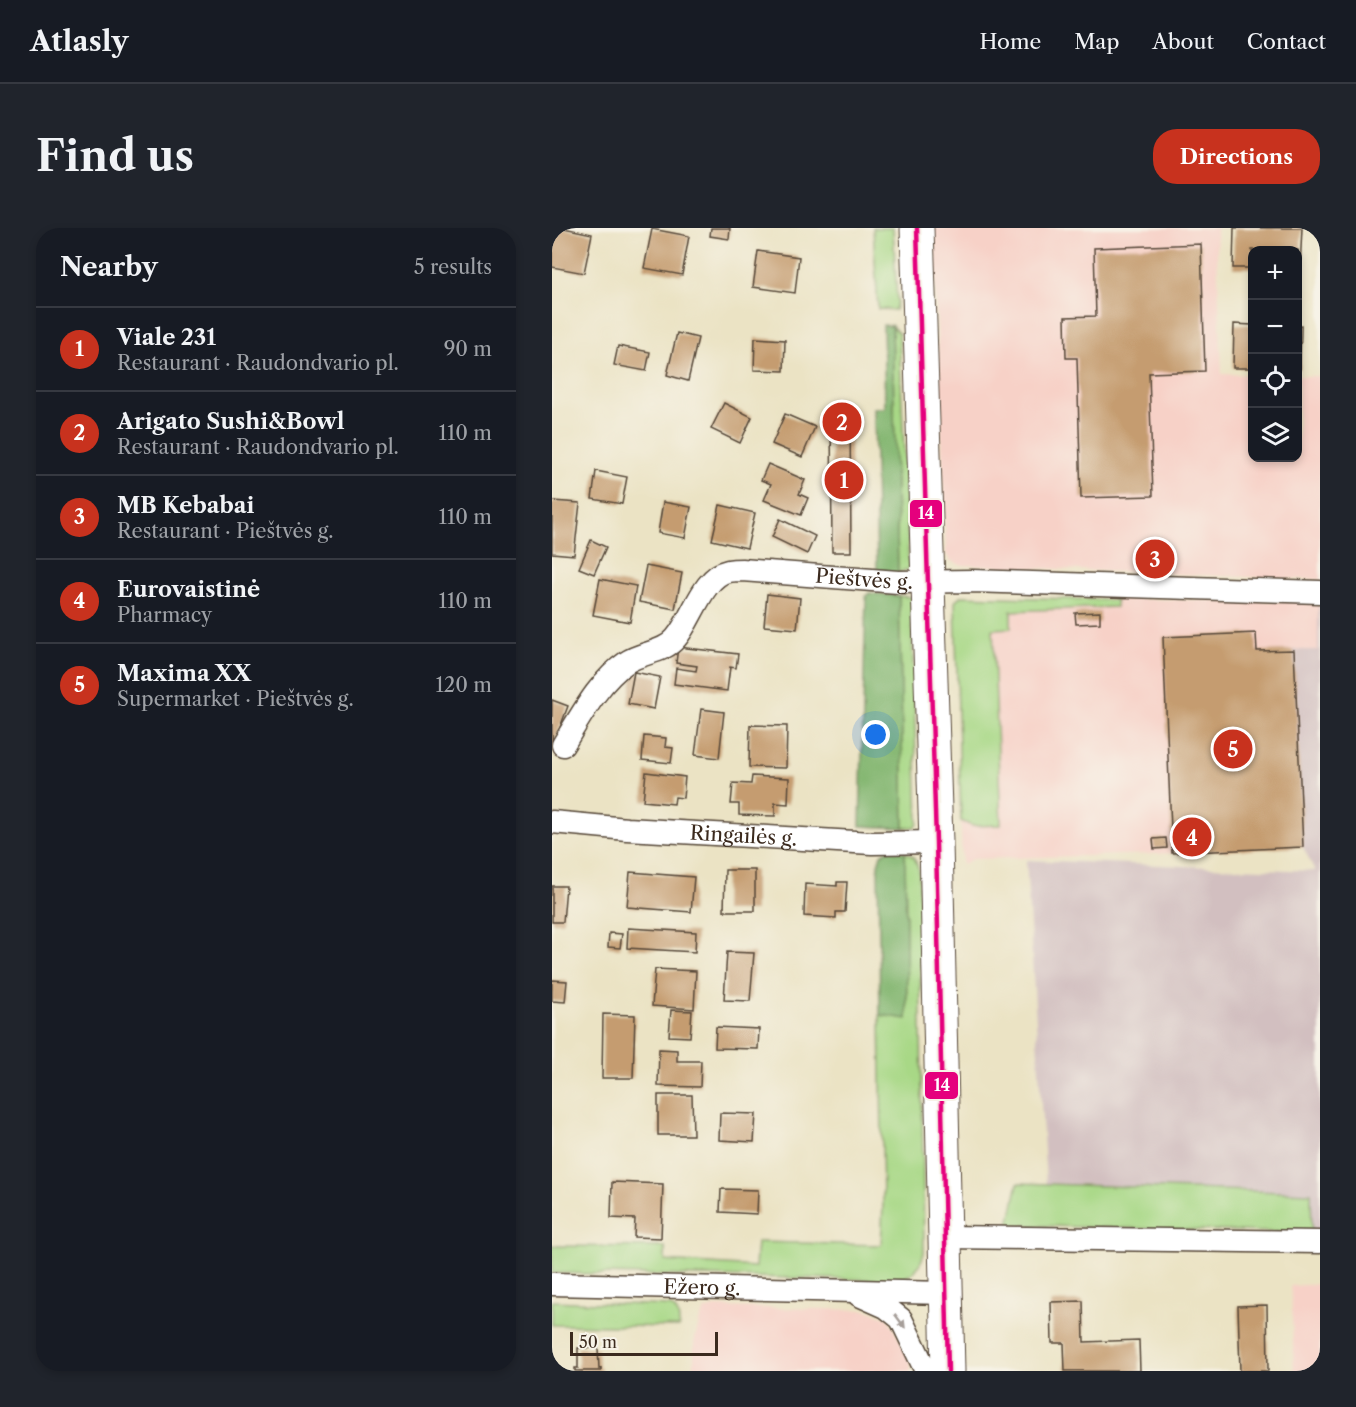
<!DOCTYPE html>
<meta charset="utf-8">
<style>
:root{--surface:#171b24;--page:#20242c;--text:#f1f3f6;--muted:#9ea1a6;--line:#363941;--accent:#c8321e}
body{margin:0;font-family:"Libre Caslon Text",serif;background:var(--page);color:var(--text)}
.controls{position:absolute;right:18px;top:18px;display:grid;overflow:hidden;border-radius:12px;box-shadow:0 3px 9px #0003}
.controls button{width:54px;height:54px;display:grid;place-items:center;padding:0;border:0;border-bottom:2px solid var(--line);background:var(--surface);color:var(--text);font:30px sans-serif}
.scale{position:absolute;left:18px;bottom:15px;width:148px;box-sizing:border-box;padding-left:6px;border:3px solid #3b2a1e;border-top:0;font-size:16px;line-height:21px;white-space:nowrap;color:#3b2a1e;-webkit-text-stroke:4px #f7f3e8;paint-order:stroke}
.you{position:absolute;left:324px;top:507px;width:21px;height:21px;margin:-15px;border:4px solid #fff;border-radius:50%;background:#1a73e8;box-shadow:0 0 0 9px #1a73e833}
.badge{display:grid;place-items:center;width:39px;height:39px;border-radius:50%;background:var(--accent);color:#fff;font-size:20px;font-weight:700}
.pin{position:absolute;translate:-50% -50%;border:3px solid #fff;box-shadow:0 2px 6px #0006}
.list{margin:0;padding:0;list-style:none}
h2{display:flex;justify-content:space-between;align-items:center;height:78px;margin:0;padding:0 24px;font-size:26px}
h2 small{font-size:20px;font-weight:400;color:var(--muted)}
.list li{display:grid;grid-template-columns:39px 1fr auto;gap:18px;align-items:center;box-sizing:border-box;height:84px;padding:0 24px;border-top:2px solid var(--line)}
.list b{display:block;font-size:22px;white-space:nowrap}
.list p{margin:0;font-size:20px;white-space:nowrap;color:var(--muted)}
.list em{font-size:20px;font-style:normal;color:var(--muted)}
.icon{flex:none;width:33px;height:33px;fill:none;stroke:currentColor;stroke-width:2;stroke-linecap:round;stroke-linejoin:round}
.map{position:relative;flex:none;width:768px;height:1143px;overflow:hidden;border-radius:24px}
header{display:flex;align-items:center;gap:36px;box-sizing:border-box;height:84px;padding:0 30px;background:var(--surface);border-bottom:2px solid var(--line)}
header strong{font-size:28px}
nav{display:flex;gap:33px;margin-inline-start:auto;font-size:21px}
.intro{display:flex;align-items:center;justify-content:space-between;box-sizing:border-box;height:144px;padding:0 36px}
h1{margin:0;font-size:42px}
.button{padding:15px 27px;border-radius:24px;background:var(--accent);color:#fff;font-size:21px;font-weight:700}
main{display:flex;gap:36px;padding:0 36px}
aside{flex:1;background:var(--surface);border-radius:24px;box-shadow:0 3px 9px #0003}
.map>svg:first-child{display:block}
.built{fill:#f7d1c7}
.industrial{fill:#d2bfc0}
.green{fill:#a8d886;stroke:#728152;stroke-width:1.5}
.forest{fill:#86b873;stroke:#607148;stroke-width:1.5}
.building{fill:#c59c70}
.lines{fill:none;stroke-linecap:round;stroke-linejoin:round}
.minor-casing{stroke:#554637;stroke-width:25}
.primary-casing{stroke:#554637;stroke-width:35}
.minor{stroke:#fff;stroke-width:22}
.primary{stroke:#fff;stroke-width:33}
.bus-1-casing{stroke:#f7f3e8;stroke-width:9}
.bus-1{stroke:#e5007d;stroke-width:4.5}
.oneway{fill:#a79f9a}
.labels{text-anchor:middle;stroke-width:6;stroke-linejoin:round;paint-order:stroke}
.street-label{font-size:20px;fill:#3b2a1e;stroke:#f7f3e8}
.line-badge{stroke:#f7f3e8;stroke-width:2}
.badge-label{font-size:16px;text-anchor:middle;font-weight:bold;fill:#fff}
</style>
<header>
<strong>Atlasly</strong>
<nav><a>Home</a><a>Map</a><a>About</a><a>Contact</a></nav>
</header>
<div class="intro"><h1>Find us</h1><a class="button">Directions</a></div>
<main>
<aside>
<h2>Nearby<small>5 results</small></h2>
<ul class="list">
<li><span class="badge">1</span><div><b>Viale 231</b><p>Restaurant · Raudondvario pl.</p></div><em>90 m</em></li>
<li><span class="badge">2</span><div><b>Arigato Sushi&amp;Bowl</b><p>Restaurant · Raudondvario pl.</p></div><em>110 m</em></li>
<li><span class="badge">3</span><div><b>MB Kebabai</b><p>Restaurant · Pieštvės g.</p></div><em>110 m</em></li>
<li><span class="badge">4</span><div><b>Eurovaistinė</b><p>Pharmacy</p></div><em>110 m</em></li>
<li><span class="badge">5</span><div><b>Maxima XX</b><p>Supermarket · Pieštvės g.</p></div><em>120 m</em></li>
</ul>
</aside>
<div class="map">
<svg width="768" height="1143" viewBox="0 0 768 1143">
<rect width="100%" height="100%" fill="#f7f3e8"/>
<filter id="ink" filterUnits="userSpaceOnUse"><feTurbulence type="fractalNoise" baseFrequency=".0167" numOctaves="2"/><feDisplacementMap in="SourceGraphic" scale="12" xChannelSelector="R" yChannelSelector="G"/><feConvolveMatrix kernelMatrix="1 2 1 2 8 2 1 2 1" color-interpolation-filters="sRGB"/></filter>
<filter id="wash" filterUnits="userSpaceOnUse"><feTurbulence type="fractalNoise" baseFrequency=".008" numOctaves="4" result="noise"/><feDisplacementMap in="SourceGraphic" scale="24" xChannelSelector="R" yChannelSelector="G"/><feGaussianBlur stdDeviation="1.35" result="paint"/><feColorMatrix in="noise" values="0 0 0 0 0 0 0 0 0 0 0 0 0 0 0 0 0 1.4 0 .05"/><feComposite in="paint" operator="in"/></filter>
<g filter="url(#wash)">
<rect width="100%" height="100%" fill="#ebe3c4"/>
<g class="built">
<polygon points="381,0 664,0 670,146 700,147 700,230 746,230 746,148 768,148 768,352 408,337 399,333 394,326"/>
<polygon points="408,368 766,374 766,423 742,422 751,619 601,626 420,631 410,637 403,374"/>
<polygon points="768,1056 768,1143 742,1143 739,1058"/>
<polygon points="162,1079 315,1082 336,1090 359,1133 359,1143 142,1143 142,1115 148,1091 153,1082"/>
</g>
<polygon class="industrial" points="766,374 768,374 768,1004 760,1005 759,965 494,955 474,632 763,643 751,619 742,422 766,422"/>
<g class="green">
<polygon points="321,0 341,0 345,74 343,82 326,81"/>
<polygon points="340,98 347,106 357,341 346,345"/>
<polygon points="347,368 359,369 366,596 362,599 352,600"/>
<polygon points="408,368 564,372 564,379 459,383 459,400 441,401 449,597 420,598 409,593 403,374"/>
<path d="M353,624L362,629L367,642L372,1025C366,1046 356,1051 336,1052L0,1045V1018L113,1019V1033L203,1039L205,1014L329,1017L331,977L328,787L355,790Z"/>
<polygon points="466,955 759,965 760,1005 457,997"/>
<path d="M0,1073L118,1078C127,1083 127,1090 127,1099L0,1097Z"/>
</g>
<g class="forest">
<polygon points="331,97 340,98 346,345 325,346 322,180 333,180"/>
<polygon points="317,365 347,368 352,600 308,598 314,368"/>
<polygon points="336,622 353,624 355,791 328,787 326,636 329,626"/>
</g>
<g id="blocks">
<g class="building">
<polygon points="0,0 12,0 40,6 32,45 0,39"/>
<polygon points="159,0 178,0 177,11 158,8"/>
<polygon points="682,0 750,0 748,41 746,41 746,22 700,22 700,40 681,40"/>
<polygon points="100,1 137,8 130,47 92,40"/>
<polygon points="649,16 653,143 597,145 601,268 529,270 525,130 514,130 513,89 544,88 542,20"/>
<polygon points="206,23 247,29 243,65 201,59"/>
<polygon points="682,96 700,97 700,140 681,140"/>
<polygon points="746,98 749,98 748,141 746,141"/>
<polygon points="125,105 146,110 136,153 115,147"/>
<polygon points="203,110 233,112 232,143 202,142"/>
<polygon points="66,118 98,124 94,143 62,137"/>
<polygon points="172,175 200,189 188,215 159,201"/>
<polygon points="279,181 298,181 299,324 280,324"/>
<polygon points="233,186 263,199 250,229 220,216"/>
<polygon points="216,236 253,252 247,266 256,270 249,287 212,272 219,256 209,252"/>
<polygon points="44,243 75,249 70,276 40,271"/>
<polygon points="0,273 28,275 22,327 0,325"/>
<polygon points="111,274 139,279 133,310 106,305"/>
<polygon points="168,277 203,285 195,320 160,312"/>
<polygon points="228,291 263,308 255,326 220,309"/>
<polygon points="39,312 54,319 42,346 27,340"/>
<polygon points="593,325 614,325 614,337 593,338"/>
<polygon points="94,338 130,345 123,381 87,374"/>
<polygon points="48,351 84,358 78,394 41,387"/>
<polygon points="215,366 248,370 245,401 212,398"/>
<polygon points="548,384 548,395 524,396 523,385"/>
<polygon points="704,405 705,423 742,422 751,619 620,625 611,409"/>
<polygon points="126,419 186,426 184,440 178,439 175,463 122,456 124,440 144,443 145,438 124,435"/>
<polygon points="82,444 108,449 102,481 76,476"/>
<polygon points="0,472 16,478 0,521"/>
<polygon points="149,481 172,484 167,530 143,527"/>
<polygon points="198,497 235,498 234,540 197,539"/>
<polygon points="92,508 114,510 113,519 121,520 119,535 90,532"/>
<polygon points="94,544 133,549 131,570 123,569 122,576 91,573"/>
<polygon points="200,548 237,550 236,576 223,575 223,588 187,587 187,576 179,576 181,555 199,556"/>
<polygon points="614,610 615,620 602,621 601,611"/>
<polygon points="173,642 203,642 203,683 172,683"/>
<polygon points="78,644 142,649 139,684 75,679"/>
<polygon points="285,654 295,654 293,684 284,684 284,690 252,688 253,656 285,658"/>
<polygon points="0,658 14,658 11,694 0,694"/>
<polygon points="76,700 144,704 143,724 75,720"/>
<polygon points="57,705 70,706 68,720 56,719"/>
<polygon points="175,724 202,725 198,773 172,772"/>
<polygon points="103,741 144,743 142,781 100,778"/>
<polygon points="0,752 15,753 13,774 0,773"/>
<polygon points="119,782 140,783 138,809 117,808"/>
<polygon points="51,786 83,787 81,850 50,850"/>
<polygon points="164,799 207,801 206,821 163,820"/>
<polygon points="107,821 125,822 125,833 149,833 148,859 106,858"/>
<polygon points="106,867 140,867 141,907 106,907"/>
<polygon points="168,885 204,886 202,914 167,912"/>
<polygon points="60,954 111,956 109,1010 82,1009 83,991 59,990"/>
<polygon points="169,961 206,962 205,986 168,984"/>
<polygon points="531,1073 532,1114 587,1112 588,1143 513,1143 512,1115 500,1115 499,1074"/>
<polygon points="715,1077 716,1143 688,1143 686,1078"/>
<polygon points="26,1120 46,1120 47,1141 49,1140 49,1143 23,1143 23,1140 26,1140"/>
</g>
</g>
</g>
<g filter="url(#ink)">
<use href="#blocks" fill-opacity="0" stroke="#554637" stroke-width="1.5"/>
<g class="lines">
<g class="minor-casing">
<g id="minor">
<path id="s1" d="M11,517C29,488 46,454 75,434C90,424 112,425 124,410C140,392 151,348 176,343C181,342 186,342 190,342L346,354L420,353L768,364"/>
<path id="s2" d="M0,594L75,601L320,615L384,614"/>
<polyline points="393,1009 768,1014"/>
<path id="s3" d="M0,1056L394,1065"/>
<polyline points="307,1067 334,1079 349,1091 374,1143"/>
</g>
</g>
<g class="primary-casing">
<polyline id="primary" points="365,0 384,614 396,1143"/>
</g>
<use href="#minor" class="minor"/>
<use href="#primary" class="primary"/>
<g class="bus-1-casing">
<polyline id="bus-1" points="365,0 384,614 396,1143"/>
</g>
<use href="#bus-1" class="bus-1"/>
</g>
<defs><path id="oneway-solid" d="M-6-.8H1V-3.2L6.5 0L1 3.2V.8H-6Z" transform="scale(1.5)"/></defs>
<use class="oneway" href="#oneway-solid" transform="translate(348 1093) rotate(53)"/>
</g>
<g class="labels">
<g class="street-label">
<text dy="7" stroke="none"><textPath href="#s1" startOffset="384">Pieštvės g.</textPath></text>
<text dy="7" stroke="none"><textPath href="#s2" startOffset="192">Ringailės g.</textPath></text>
<text dy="7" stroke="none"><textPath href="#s3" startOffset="150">Ežero g.</textPath></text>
</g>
</g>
<g class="line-badge">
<rect x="357" y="271" width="34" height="29" rx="6" fill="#e5007d"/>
<rect x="372" y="843" width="35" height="29" rx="6" fill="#e5007d"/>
</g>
<g class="badge-label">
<text x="374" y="291">14</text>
<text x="390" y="863">14</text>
</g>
</svg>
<div class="controls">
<button>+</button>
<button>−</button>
<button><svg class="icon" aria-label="locate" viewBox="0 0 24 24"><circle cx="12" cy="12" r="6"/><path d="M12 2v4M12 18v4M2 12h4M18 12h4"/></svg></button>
<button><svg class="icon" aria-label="layers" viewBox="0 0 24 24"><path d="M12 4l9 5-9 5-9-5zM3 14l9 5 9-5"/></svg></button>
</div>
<div class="scale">50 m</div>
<div class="you"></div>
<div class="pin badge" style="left:292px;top:252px">1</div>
<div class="pin badge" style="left:290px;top:194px">2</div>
<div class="pin badge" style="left:603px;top:331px">3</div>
<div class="pin badge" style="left:640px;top:609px">4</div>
<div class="pin badge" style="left:681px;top:521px">5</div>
</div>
</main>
